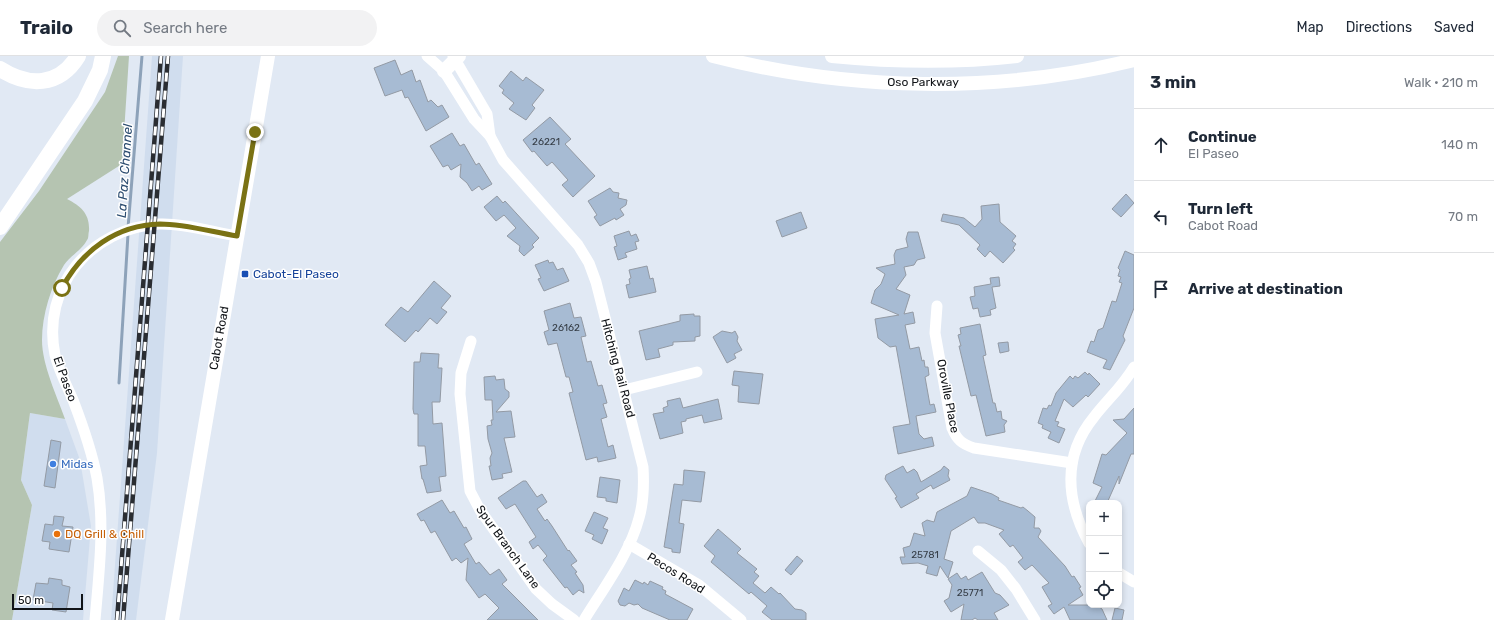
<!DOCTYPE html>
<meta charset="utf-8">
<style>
:root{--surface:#fff;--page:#f2f2f3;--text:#1f2937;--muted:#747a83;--line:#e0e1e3}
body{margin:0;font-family:Rubik,sans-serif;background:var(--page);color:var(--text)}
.controls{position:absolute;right:12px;bottom:12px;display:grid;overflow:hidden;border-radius:8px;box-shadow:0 2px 6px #0003}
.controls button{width:36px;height:36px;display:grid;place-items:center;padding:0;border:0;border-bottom:1px solid var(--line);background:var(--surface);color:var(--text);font:20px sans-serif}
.scale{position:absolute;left:12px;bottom:10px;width:71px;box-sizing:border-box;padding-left:4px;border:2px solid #111418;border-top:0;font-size:11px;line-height:14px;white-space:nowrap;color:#111418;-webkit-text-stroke:3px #fff;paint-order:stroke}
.stop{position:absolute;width:12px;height:12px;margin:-9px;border:3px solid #7a7214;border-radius:50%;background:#fff}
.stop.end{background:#7a7214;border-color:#fff;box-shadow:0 1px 4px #0008}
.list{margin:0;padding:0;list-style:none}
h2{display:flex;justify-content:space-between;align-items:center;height:52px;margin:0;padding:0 16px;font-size:17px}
h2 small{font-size:13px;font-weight:400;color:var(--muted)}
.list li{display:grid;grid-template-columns:26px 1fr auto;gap:12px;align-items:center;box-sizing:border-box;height:72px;padding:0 16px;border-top:1px solid var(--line)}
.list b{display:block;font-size:15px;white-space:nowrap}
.list p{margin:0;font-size:13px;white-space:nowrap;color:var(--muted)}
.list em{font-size:13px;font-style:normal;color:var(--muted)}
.icon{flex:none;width:22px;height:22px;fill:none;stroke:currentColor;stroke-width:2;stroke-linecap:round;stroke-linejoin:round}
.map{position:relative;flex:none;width:1134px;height:564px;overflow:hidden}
header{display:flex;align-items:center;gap:24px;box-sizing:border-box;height:56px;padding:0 20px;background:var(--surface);border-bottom:1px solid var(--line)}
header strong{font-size:19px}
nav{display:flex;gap:22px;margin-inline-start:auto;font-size:14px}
.search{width:280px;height:36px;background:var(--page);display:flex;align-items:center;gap:10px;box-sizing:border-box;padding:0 14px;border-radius:22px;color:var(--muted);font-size:15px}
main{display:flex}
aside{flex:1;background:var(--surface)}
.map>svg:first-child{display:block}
.built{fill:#d0ddee}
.green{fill:#b5c4b1}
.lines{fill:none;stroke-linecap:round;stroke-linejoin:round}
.stream{stroke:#8da2b9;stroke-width:3}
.building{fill:#a7bbd3;stroke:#939aa4}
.minor{stroke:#fff;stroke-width:11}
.major{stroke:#fff;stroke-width:14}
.highway{stroke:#fff;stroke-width:16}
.rail-casing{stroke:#2a2d32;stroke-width:4.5}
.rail{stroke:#fff;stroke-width:3;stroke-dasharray:9;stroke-linecap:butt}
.route{stroke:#7a7214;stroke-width:5}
.transit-dot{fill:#1a4fb4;stroke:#fff;stroke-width:1.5}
.shop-dot{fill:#3f7fe0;stroke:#fff;stroke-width:1.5}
.food-dot{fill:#e8710a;stroke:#fff;stroke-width:1.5}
.labels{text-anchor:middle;stroke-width:3;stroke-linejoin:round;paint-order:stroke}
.number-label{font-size:10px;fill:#363e47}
.street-label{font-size:12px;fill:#111418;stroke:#fff}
.transit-label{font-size:12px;fill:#164399;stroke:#fff;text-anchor:start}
.shop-label{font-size:12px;fill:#366cbe;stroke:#fff;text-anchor:start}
.food-label{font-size:12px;fill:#c56008;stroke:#fff;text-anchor:start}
.water-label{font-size:13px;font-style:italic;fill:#2a4b6f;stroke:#fff}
</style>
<header>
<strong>Trailo</strong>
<div class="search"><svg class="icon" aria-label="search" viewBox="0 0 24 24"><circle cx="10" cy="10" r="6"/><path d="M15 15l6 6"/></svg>Search here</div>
<nav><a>Map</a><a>Directions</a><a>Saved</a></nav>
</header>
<main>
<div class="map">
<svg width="1134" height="564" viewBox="0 0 1134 564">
<rect width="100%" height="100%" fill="#e1e9f4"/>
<g class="built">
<polygon points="152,0 183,0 157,397 136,564 111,564"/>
<polygon points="30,357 65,363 80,404 91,470 83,564 12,564 32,449 21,424"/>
</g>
<path class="green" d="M118,0H129L122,108L67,143C81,150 90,158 89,175C88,178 89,182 87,184C82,194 70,200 64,209C51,230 42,259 42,284C42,309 57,340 65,363L30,357L21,424L32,449L12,564H0V186L39,135L105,36Z"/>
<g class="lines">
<g class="stream">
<polyline points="128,172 142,0"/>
<polyline points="119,327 128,178"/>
</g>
</g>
<g class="building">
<polygon points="395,4 401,19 412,14 416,26 420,24 428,46 431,44 438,51 442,49 449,61 426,75 408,41 405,42 402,34 385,40 374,12"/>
<polygon points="511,15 523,25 526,21 544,34 532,49 535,52 526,64 509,53 514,47 502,37 504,34 499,30"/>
<polygon points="550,61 571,83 565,88 595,120 573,141 562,129 568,124 552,106 547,110 534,95 532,96 523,84"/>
<polygon points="452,77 460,90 464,88 476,109 479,107 492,128 482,134 479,130 472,135 467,127 460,121 461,108 451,114 448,109 443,111 430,90"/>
<polygon points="610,132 613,136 619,137 618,142 627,144 626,149 620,153 624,159 616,164 615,162 600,170 594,161 597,159 588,145"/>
<polygon points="1126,138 1134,147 1121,161 1112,153"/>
<polygon points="497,140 503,147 505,145 539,182 532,189 534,191 524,200 519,195 520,190 507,180 516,172 504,159 496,165 484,151"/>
<polygon points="999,148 1000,166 1016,180 1012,185 1016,188 1013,192 1015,194 1003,207 990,195 985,201 977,193 980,189 959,169 941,165 943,158 964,162 975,171 982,163 981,150"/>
<polygon points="801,156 807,172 782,181 776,165"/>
<polygon points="629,175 631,180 636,178 639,185 635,186 637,193 625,197 627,201 618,204 614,191 617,190 614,180"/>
<polygon points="908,176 918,176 925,202 917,204 914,209 904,211 906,219 896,233 910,239 904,258 913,256 915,267 905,269 910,293 919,291 922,305 924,304 925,311 928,311 929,319 925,321 930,349 934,348 936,356 916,360 919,378 924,383 932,381 934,390 898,398 893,371 910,368 896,290 890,291 878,282 875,263 899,259 871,247 875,234 881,228 885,218 876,212 895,208 894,199 896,194 908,191 906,183"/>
<polygon points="1125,195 1134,199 1134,252 1123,280 1125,284 1110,314 1103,312 1107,304 1087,296 1091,285 1094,286 1098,274 1103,272 1112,245 1116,246 1122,227 1119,226 1121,221 1118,220 1120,214 1118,212"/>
<polygon points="548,204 549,207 553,206 557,214 563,212 569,225 544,235 538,223 541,222 535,209"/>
<polygon points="647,210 650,223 653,222 656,236 629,242 626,229 630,228 629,223 631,222 629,214"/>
<polygon points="999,221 1000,230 992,231 996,252 990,254 991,259 980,261 978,252 973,253 970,241 975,240 974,231 991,228 990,222"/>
<polygon points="434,225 451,240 441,252 447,256 437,268 430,262 418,276 416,274 405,286 385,269 401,251 408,256"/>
<polygon points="570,247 574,262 581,261 586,280 581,281 587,306 591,305 598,330 602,329 607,347 603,348 607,361 601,363 608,391 613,389 616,402 598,406 597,401 586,404 569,337 573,336 569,321 566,321 557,287 548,289 544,276 549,274 544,255"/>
<polygon points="694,258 694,260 700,260 700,280 695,281 695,285 673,286 673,289 658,293 660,301 646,304 639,275 680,265 680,259"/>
<polygon points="980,268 986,299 983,300 993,347 995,347 997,356 1001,355 1002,363 1007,365 1004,369 1005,376 986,380 976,339 971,340 959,290 961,290 958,279 961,278 960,272"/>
<polygon points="722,275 732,277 735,275 738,281 737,285 742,294 734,298 736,302 727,307 713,281"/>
<polygon points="1008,286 1009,295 1000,297 998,287"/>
<polygon points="421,297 439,298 438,312 442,312 440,346 432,346 433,368 442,367 446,420 439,421 441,435 427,437 423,423 422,423 420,410 427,409 425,390 418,390 418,358 414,358 413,353 414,306 420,306"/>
<polygon points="734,315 763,318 759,348 738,346 739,330 732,329"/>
<polygon points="1085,316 1088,319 1089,317 1100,328 1088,341 1086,339 1073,351 1064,343 1055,365 1059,366 1057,370 1065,373 1059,387 1048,382 1051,376 1042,372 1043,369 1038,367 1043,352 1047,353 1049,349 1051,350 1056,337 1070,320 1073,323 1075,320 1078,322"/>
<polygon points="495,320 496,324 504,323 505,333 509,336 509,341 496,356 511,355 515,381 504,382 512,416 502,418 503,422 492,424 489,410 491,410 490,402 492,397 488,383 487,370 492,369 491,364 493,364 492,344 485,344 484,321"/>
<polygon points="680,342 683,352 718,343 722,363 704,367 702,359 686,363 686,365 681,366 683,377 660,383 653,358 664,356 663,352 668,350 667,345"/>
<polygon points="1134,352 1134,398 1131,398 1119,428 1119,420 1107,447 1094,447 1102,431 1093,427 1102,398 1106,399 1127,377 1113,364 1124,363"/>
<polygon points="51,384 61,386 55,432 44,430"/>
<polygon points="903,410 907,417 914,413 917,416 921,426 941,414 944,410 949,414 948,420 950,424 933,433 931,429 916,438 919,442 901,452 895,442 897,441 885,423 886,419"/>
<polygon points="684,414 705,416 701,446 682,444 679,467 684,468 680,497 672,496 672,493 664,491 674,428 683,429"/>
<polygon points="600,421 620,424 617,447 606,445 606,442 597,441"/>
<polygon points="523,425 526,425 537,441 542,438 547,446 537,453 545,465 547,463 552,470 568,495 569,494 577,505 571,509 577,516 575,517 583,529 584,537 579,534 573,539 567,531 565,532 543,504 547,500 538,489 533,493 529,486 536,481 515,448 506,453 498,442"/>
<polygon points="971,431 992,438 999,442 998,444 1021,452 1023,451 1028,455 1035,461 1034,472 1039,472 1041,475 1038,481 1065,510 1072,521 1074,520 1081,531 1079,532 1083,539 1068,549 1096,549 1102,553 1107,564 1070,564 1064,551 1054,558 1048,550 1052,548 1042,531 1049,527 1032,509 1025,514 1018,506 1023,502 1013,489 1010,491 999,478 1004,474 985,467 978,467 974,461 951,475 944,503 953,506 948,522 940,510 937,520 926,517 928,510 918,507 902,508 900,501 905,501 903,492 910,490 914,477 925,480 922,467 927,464 934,466 937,456 967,440"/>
<polygon points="442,444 450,457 454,455 464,472 466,471 472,483 464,488 476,508 479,506 490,519 499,513 507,524 502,528 538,564 487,564 499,552 485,538 479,542 466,524 468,502 461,507 456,502 452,505 435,475 431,477 424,464 421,465 417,458"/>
<polygon points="594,456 608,462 603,472 608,474 602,488 592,483 594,479 585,475"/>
<polygon points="54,460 64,461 62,470 73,471 69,496 49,493 50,486 42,485 45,468 53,469"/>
<polygon points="718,473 741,493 737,497 757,513 754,516 759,520 753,527 765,537 771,531 779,538 780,537 795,553 802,554 806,557 806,564 772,564 762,556 767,550 751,536 749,538 711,506 715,500 704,490"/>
<polygon points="797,500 803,505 791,519 785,514"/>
<polygon points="982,516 995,537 1000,539 1009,549 994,557 998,564 978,564 975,562 972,564 961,564 964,548 951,556 944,545 949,542 952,529 948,523 957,517 961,523 966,520 968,524"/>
<polygon points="49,522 62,524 62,529 70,531 66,556 52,554 53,547 33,544 36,527 48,528"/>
<polygon points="635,524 643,528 644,526 648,529 650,525 663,531 662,533 666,535 665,538 693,553 687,564 670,564 642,552 638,548 634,549 629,547 625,550 620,549 618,545 624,532 629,535"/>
<polygon points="1115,552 1124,554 1122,564 1112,564"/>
</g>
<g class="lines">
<g class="minor">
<path d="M427,0L444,15L474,63L490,80L503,104L578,189L589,207L596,226L643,411C644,428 644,445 639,462C630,497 603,533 584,564"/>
<polyline points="453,0 487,58 490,80"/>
<path d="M937,250L935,277L952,372C957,384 962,388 974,392L1072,407"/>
<polyline points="471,285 461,317 460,338 470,435 480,454 536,533 552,548 574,564"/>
<polyline points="624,334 697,316"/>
<path d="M1089,487C1066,445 1062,400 1094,361C1107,344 1123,330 1134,311"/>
<polyline points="629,488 699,529 741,564"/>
<polyline points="978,495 1001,514 1016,533 1035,564"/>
<polyline points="1119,517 1134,526"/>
<path d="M95,564C99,517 105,469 97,422C92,396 83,370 73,344C67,330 59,315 55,299C41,231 91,172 159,168C184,167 212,176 237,180"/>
</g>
<g class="major">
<path d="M713,0C849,35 998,38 1134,4"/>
<path d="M832,0C894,6 955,7 1017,0"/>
<polyline points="444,15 459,0"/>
<polyline points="172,564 268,0"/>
</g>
<g class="highway">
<path d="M0,13C28,31 59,31 78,0"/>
<polyline points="0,171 85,45 100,14 103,0"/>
</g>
<g class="rail-casing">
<g id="rail">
<polyline points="117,564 161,0"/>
<polyline points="123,564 168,0"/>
</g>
</g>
<use href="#rail" class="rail"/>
</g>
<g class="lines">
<path class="route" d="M62,232C82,194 117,169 160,168C185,168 212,176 237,180L255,76"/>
</g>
<rect class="transit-dot" x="241" y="214" width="8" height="8" rx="2"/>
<circle class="shop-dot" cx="53" cy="408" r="4"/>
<circle class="food-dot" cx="57" cy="478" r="4"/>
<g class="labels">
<g class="number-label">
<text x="546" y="89">26221</text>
<text x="566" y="275">26162</text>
<text x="925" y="502">25781</text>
<text x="970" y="540">25771</text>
</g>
<g class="street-label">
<text x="923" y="30">Oso Parkway</text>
<text transform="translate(219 282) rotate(-80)" y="4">Cabot Road</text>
<text transform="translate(618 312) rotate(75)" y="4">Hitching Rail Road</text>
<text transform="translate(65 323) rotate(70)" y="4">El Paseo</text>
<text transform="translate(948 340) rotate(79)" y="4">Oroville Place</text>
<text transform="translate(508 491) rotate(54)" y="4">Spur Branch Lane</text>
<text transform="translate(676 517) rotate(32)" y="4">Pecos Road</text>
</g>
<g class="transit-label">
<text x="253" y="222">Cabot-El Paseo</text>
</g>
<g class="shop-label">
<text x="61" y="412">Midas</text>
</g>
<g class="food-label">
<text x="65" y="482">DQ Grill &amp; Chill</text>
</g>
<g class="water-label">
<text transform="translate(124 115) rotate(-86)" y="5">La Paz Channel</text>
</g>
</g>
</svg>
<div class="controls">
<button>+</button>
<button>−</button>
<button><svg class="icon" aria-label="locate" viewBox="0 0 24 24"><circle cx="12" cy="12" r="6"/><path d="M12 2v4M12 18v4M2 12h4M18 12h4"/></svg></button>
</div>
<div class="scale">50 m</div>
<div class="stop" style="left:62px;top:232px"></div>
<div class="stop end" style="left:255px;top:76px"></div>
</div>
<aside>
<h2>3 min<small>Walk · 210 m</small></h2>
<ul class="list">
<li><svg class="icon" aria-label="ahead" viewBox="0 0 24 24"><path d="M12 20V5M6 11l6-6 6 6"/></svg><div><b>Continue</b><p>El Paseo</p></div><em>140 m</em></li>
<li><svg class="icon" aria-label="left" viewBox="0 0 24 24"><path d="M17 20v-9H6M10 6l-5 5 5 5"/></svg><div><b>Turn left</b><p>Cabot Road</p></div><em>70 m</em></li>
<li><svg class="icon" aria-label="arrive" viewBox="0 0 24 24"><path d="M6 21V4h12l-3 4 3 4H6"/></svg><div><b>Arrive at destination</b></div></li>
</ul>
</aside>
</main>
